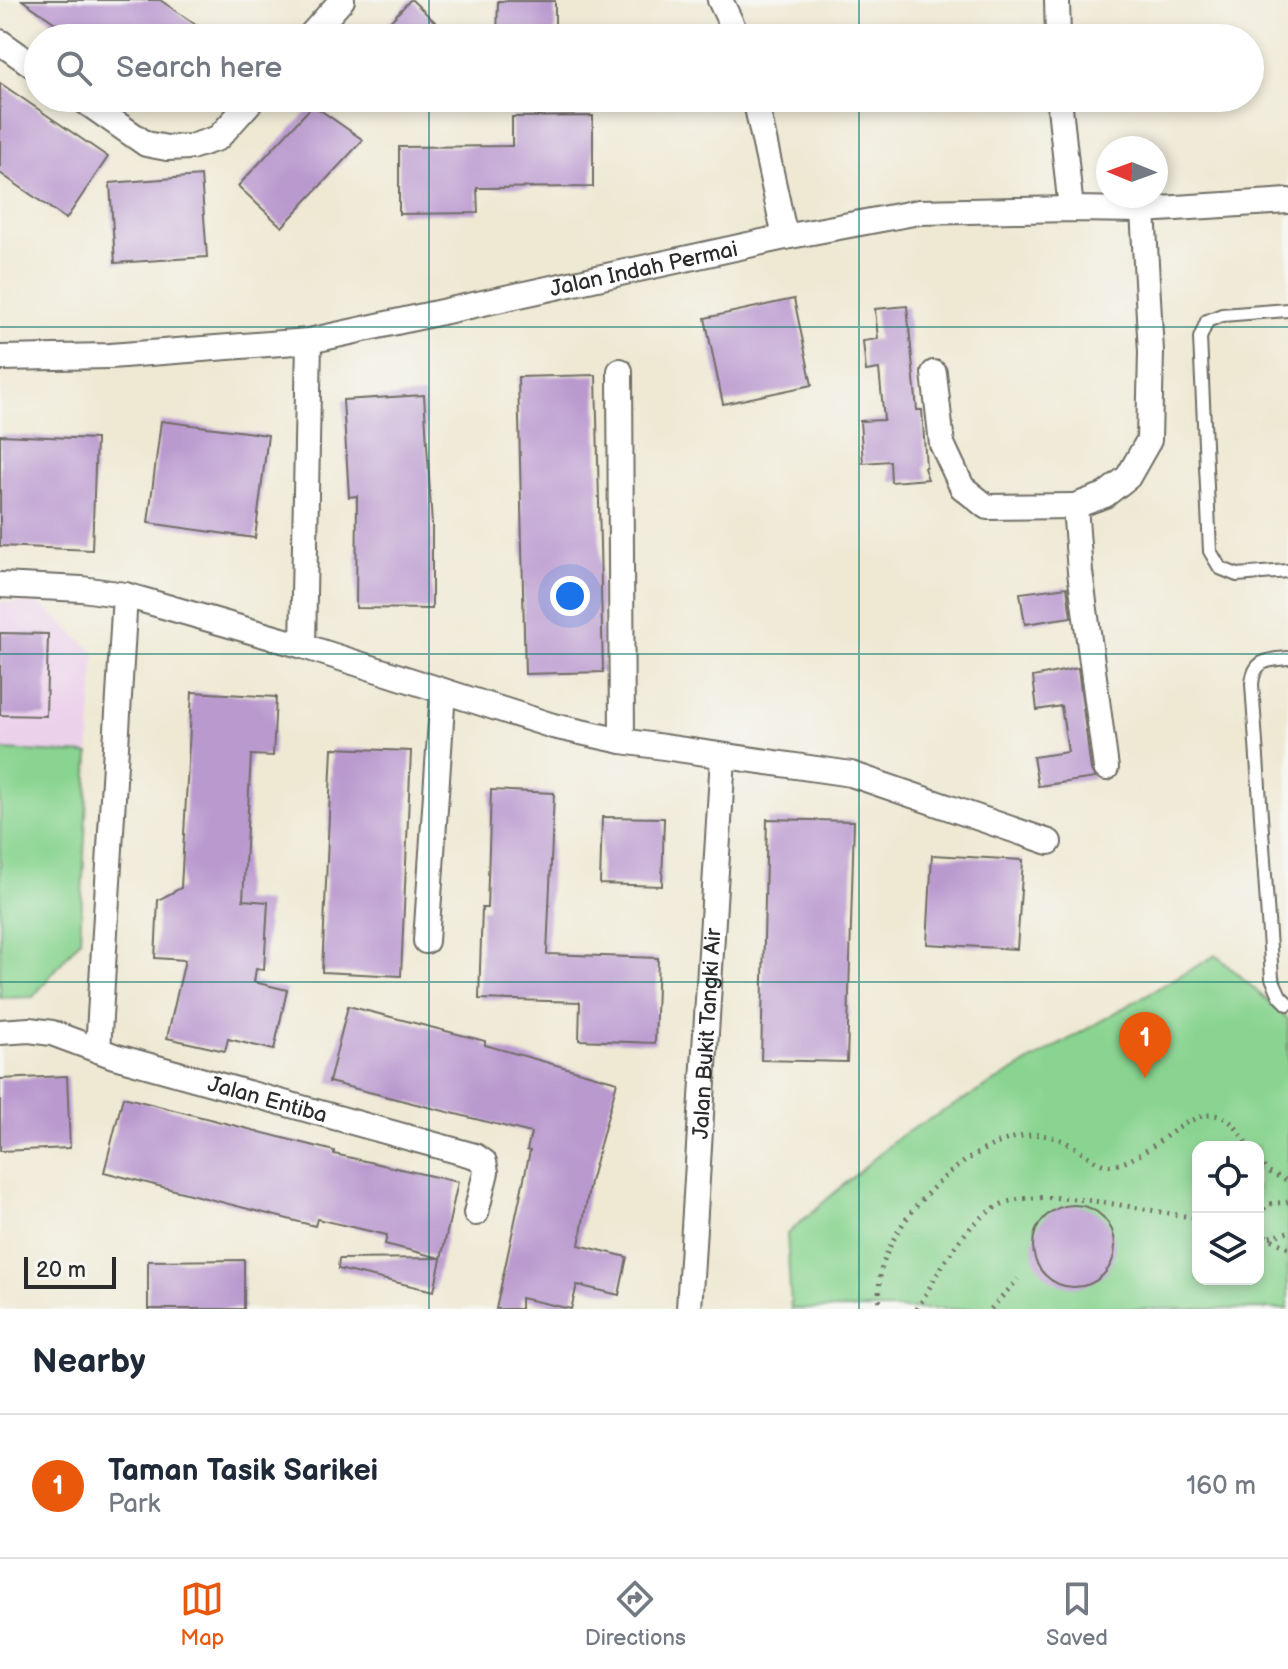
<!DOCTYPE html>
<style>
:root{--surface:#fff;--page:#f6f6f7;--text:#1f2937;--muted:#747a83;--line:#e0e1e3;--accent:#ea580c}
body{margin:0;font-family:"Balsamiq Sans",sans-serif;background:var(--page);color:var(--text)}
.controls{position:absolute;right:24px;bottom:24px;display:grid;overflow:hidden;border-radius:16px;box-shadow:0 4px 12px #0003}
.controls button{width:72px;height:72px;display:grid;place-items:center;padding:0;border:0;border-bottom:2px solid var(--line);background:var(--surface);color:var(--text);font:40px sans-serif}
.compass{position:absolute;left:1096px;top:136px;width:72px;height:72px;border-radius:50%;background:var(--surface);box-shadow:0 4px 12px #0003;rotate:271deg}
.scale{position:absolute;left:24px;bottom:20px;width:92px;box-sizing:border-box;padding-left:8px;border:4px solid #2b2b2b;border-top:0;font-size:22px;line-height:28px;white-space:nowrap;color:#2b2b2b;-webkit-text-stroke:6px #f6f6f2;paint-order:stroke}
.you{position:absolute;left:570px;top:596px;width:28px;height:28px;margin:-20px;border:6px solid #fff;border-radius:50%;background:#1a73e8;box-shadow:0 0 0 12px #1a73e833}
.badge{display:grid;place-items:center;width:52px;height:52px;border-radius:50%;background:var(--accent);color:#fff;font-size:26px;font-weight:700}
.pin{position:absolute;translate:-50% -66px;filter:drop-shadow(0 2px 4px #0008)}
.pin::after{content:'';position:absolute;top:42px;width:28px;height:24px;background:inherit;clip-path:polygon(0 0,100% 0,50% 100%)}
.list{margin:0;padding:0;list-style:none}
h2{display:flex;justify-content:space-between;align-items:center;height:104px;margin:0;padding:0 32px;font-size:34px}
h2 small{font-size:26px;font-weight:400;color:var(--muted)}
.list li{display:grid;grid-template-columns:52px 1fr auto;gap:24px;align-items:center;box-sizing:border-box;height:144px;padding:0 32px;border-top:2px solid var(--line)}
.list b{display:block;font-size:30px;white-space:nowrap}
.list p{margin:0;font-size:26px;white-space:nowrap;color:var(--muted)}
.list em{font-size:26px;font-style:normal;color:var(--muted)}
.icon{flex:none;width:44px;height:44px;fill:none;stroke:currentColor;stroke-width:2;stroke-linecap:round;stroke-linejoin:round}
.map{position:relative;flex:none;width:1288px;height:1309px;overflow:hidden}
.search{position:absolute;background:var(--surface);box-shadow:0 4px 12px #0003;left:24px;right:24px;top:24px;height:88px;display:flex;align-items:center;gap:20px;box-sizing:border-box;padding:0 28px;border-radius:44px;color:var(--muted);font-size:30px}
.sheet{height:248px;background:var(--surface)}
nav{display:flex;justify-content:space-around;align-items:center;box-sizing:border-box;height:112px;border-top:2px solid var(--line);background:var(--surface);font-size:22px;color:var(--muted)}
nav a{display:grid;justify-items:center;gap:4px}
nav .on{color:var(--accent)}
.map>svg:first-child{display:block}
.built{fill:#ecd1eb}
.green{fill:#89d490;stroke:#5a805e;stroke-width:2;fill-rule:evenodd}
.building{fill:#ba99cf}
.lines{fill:none;stroke-linecap:round;stroke-linejoin:round}
.service-casing{stroke:#706e66;stroke-width:16}
.minor-casing{stroke:#706e66;stroke-width:28}
.path{stroke:#706e66;stroke-width:5;stroke-dasharray:2 6;stroke-linecap:butt}
.service{stroke:#fff;stroke-width:12}
.minor{stroke:#fff;stroke-width:24}
.grid{fill:none;stroke:#0f766e;stroke-width:2;stroke-opacity:0.55}
.labels{text-anchor:middle;stroke-width:6;stroke-linejoin:round;paint-order:stroke}
.street-label{font-size:22px;fill:#2b2b2b;stroke:#f6f6f2}
</style>
<div class="map">
<svg width="1288" height="1309" viewBox="0 0 1288 1309">
<rect width="100%" height="100%" fill="#f6f6f2"/>
<filter id="ink" filterUnits="userSpaceOnUse"><feTurbulence type="fractalNoise" baseFrequency=".0125" numOctaves="2"/><feDisplacementMap in="SourceGraphic" scale="16" xChannelSelector="R" yChannelSelector="G"/><feConvolveMatrix kernelMatrix="1 2 1 2 8 2 1 2 1" color-interpolation-filters="sRGB"/></filter>
<filter id="wash" filterUnits="userSpaceOnUse"><feTurbulence type="fractalNoise" baseFrequency=".006" numOctaves="4" result="noise"/><feDisplacementMap in="SourceGraphic" scale="32" xChannelSelector="R" yChannelSelector="G"/><feGaussianBlur stdDeviation="1.8" result="paint"/><feColorMatrix in="noise" values="0 0 0 0 0 0 0 0 0 0 0 0 0 0 0 0 0 1.4 0 .05"/><feComposite in="paint" operator="in"/></filter>
<g filter="url(#wash)">
<rect width="100%" height="100%" fill="#efe9d4"/>
<polygon class="built" points="0,602 41,604 95,653 89,754 0,750"/>
<g class="green">
<polygon points="0,750 89,754 80,940 33,997 0,998"/>
<path d="M1216,955L1288,1019V1309H791L787,1234L900,1136ZM1198,1147H1258V1279H1198Z"/>
</g>
<g id="blocks">
<g class="building">
<polygon points="22,0 160,0 215,38 77,38"/>
<polygon points="410,0 412,0 452,38 375,38"/>
<polygon points="498,1 555,1 555,38 497,38"/>
<polygon points="0,83 108,157 66,219 0,173"/>
<polygon points="313,105 363,140 282,227 238,186"/>
<polygon points="593,116 593,187 477,188 478,213 399,214 399,147 512,146 512,117"/>
<polygon points="201,176 207,257 115,263 110,183"/>
<polygon points="794,299 812,385 723,404 705,318"/>
<polygon points="907,306 917,410 922,410 926,466 924,468 928,479 891,482 890,461 863,463 860,421 884,420 879,369 866,371 863,341 878,339 875,309"/>
<polygon points="596,375 603,672 525,674 518,377"/>
<polygon points="424,395 432,525 432,609 356,608 357,496 349,497 343,400"/>
<polygon points="161,421 268,435 255,538 148,523"/>
<polygon points="0,435 96,439 92,550 0,546"/>
<polygon points="1067,587 1071,617 1025,624 1020,593"/>
<polygon points="0,633 48,634 46,716 0,715"/>
<polygon points="1078,668 1091,770 1095,778 1038,786 1033,757 1068,752 1061,706 1037,710 1033,677"/>
<polygon points="192,692 276,697 273,756 251,755 243,900 268,902 264,970 256,969 254,982 287,990 274,1050 228,1039 225,1051 167,1038 185,960 155,958 158,900 181,888"/>
<polygon points="332,748 411,751 401,976 322,972"/>
<polygon points="491,790 554,793 547,954 658,958 655,1043 579,1040 580,1002 479,999 482,908 487,908"/>
<polygon points="602,817 664,818 662,886 600,884"/>
<polygon points="767,819 854,821 847,1062 761,1060"/>
<polygon points="932,855 1023,860 1017,949 927,944"/>
<polygon points="348,1006 485,1041 485,1045 617,1082 590,1182 579,1245 627,1257 619,1295 577,1285 571,1309 521,1298 521,1309 496,1309 530,1151 527,1150 531,1133 329,1082"/>
<polygon points="67,1076 70,1148 0,1151 0,1079"/>
<polygon points="123,1097 334,1151 334,1154 458,1182 434,1291 338,1269 339,1259 440,1258 385,1244 387,1235 317,1219 315,1226 104,1172"/>
<circle cx="1074" cy="1246" r="41"/>
<polygon points="244,1260 244,1309 148,1309 148,1261"/>
</g>
</g>
</g>
<g filter="url(#ink)">
<use href="#blocks" fill-opacity="0" stroke="#706e66" stroke-width="2"/>
<g class="lines">
<g class="service-casing">
<g id="service">
<polyline points="1288,310 1222,315 1207,321 1200,338 1210,551 1220,568 1237,575 1288,571"/>
<path d="M1288,658C1267,660 1254,660 1252,684L1272,978L1280,996L1288,1004"/>
</g>
</g>
<g class="minor-casing">
<g id="minor">
<polyline points="720,0 738,38"/>
<polyline points="1057,0 1058,38"/>
<polyline points="308,38 342,0"/>
<polyline points="0,42 38,69"/>
<polyline points="80,98 146,144 167,148 191,147 218,138 254,98"/>
<polyline points="755,98 785,237"/>
<polyline points="1059,98 1071,209"/>
<path id="s1" d="M0,358L110,356L309,341L785,237L919,212L1071,209L1143,210L1288,201"/>
<polyline points="620,371 622,741"/>
<polyline points="934,373 942,444 962,487 987,507 1075,506"/>
<polyline points="0,585 82,589 125,595 303,646 553,726 622,741 851,774 1049,842"/>
<polyline points="303,646 309,341"/>
<polyline points="1106,768 1080,572 1075,506 1105,495 1128,477 1149,440 1151,352 1143,210"/>
<polyline points="426,941 443,691"/>
<path id="s2" d="M0,1032L29,1030L52,1033L114,1056L475,1156L484,1162L486,1172L476,1213"/>
<polyline points="98,1050 125,595"/>
<path id="s3" d="M689,1309L723,757"/>
</g>
</g>
<g class="path">
<polyline points="1258,1161 1267,1171 1288,1181"/>
<polyline points="1258,1214 1269,1204 1288,1202"/>
<polyline points="1258,1232 1288,1248"/>
<polyline points="1270,1237 1288,1232"/>
<path d="M880,1309C879,1293 878,1277 884,1261C902,1207 971,1140 1030,1135C1044,1133 1064,1140 1076,1148C1088,1155 1098,1167 1113,1165C1152,1160 1192,1099 1226,1119C1236,1125 1243,1138 1249,1147"/>
<path d="M917,1309C936,1278 953,1241 981,1218C989,1211 998,1205 1007,1202C1057,1188 1145,1211 1198,1218"/>
<polyline points="991,1309 1018,1279"/>
</g>
<use href="#service" class="service"/>
<use href="#minor" class="minor"/>
</g>
</g>
<path class="grid" d="M429,0V38M859,0V38M429,98V1309M859,98V1309M0,327H1288M0,654H1288M0,982H1288"/>
<g class="labels">
<g class="street-label">
<text dy="8" stroke="none"><textPath href="#s1" startOffset="652">Jalan Indah Permai</textPath></text>
<text dy="8" stroke="none"><textPath href="#s3" startOffset="276">Jalan Bukit Tangki Air</textPath></text>
<text dy="8" stroke="none"><textPath href="#s2" startOffset="278">Jalan Entiba</textPath></text>
</g>
</g>
</svg>
<div class="controls">
<button><svg class="icon" aria-label="locate" viewBox="0 0 24 24"><circle cx="12" cy="12" r="6"/><path d="M12 2v4M12 18v4M2 12h4M18 12h4"/></svg></button>
<button><svg class="icon" aria-label="layers" viewBox="0 0 24 24"><path d="M12 4l9 5-9 5-9-5zM3 14l9 5 9-5"/></svg></button>
</div>
<svg class="compass" viewBox="-18 -18 36 36"><path d="M0-13l5 13h-10z" fill="#e53935"/><path d="M0 13l5-13h-10z" fill="#747a83"/></svg>
<div class="scale">20 m</div>
<div class="you"></div>
<div class="pin badge" style="left:1145px;top:1078px">1</div>
<div class="search"><svg class="icon" aria-label="search" viewBox="0 0 24 24"><circle cx="10" cy="10" r="6"/><path d="M15 15l6 6"/></svg>Search here</div>
</div>
<section class="sheet">
<h2>Nearby<small></small></h2>
<ul class="list">
<li><span class="badge">1</span><div><b>Taman Tasik Sarikei</b><p>Park</p></div><em>160 m</em></li>
</ul>
</section>
<nav>
<a class="on"><svg class="icon" aria-label="map" viewBox="0 0 24 24"><path d="M3 6l6-2 6 2 6-2v14l-6 2-6-2-6 2zM9 4v14M15 6v14"/></svg>Map</a>
<a><svg class="icon" aria-label="directions" viewBox="0 0 24 24"><path d="M12 3l9 9-9 9-9-9zM9 14v-3h6M13 9l2 2-2 2"/></svg>Directions</a>
<a><svg class="icon" aria-label="saved" viewBox="0 0 24 24"><path d="M7 4h10v16l-5-4-5 4z"/></svg>Saved</a>
</nav>
